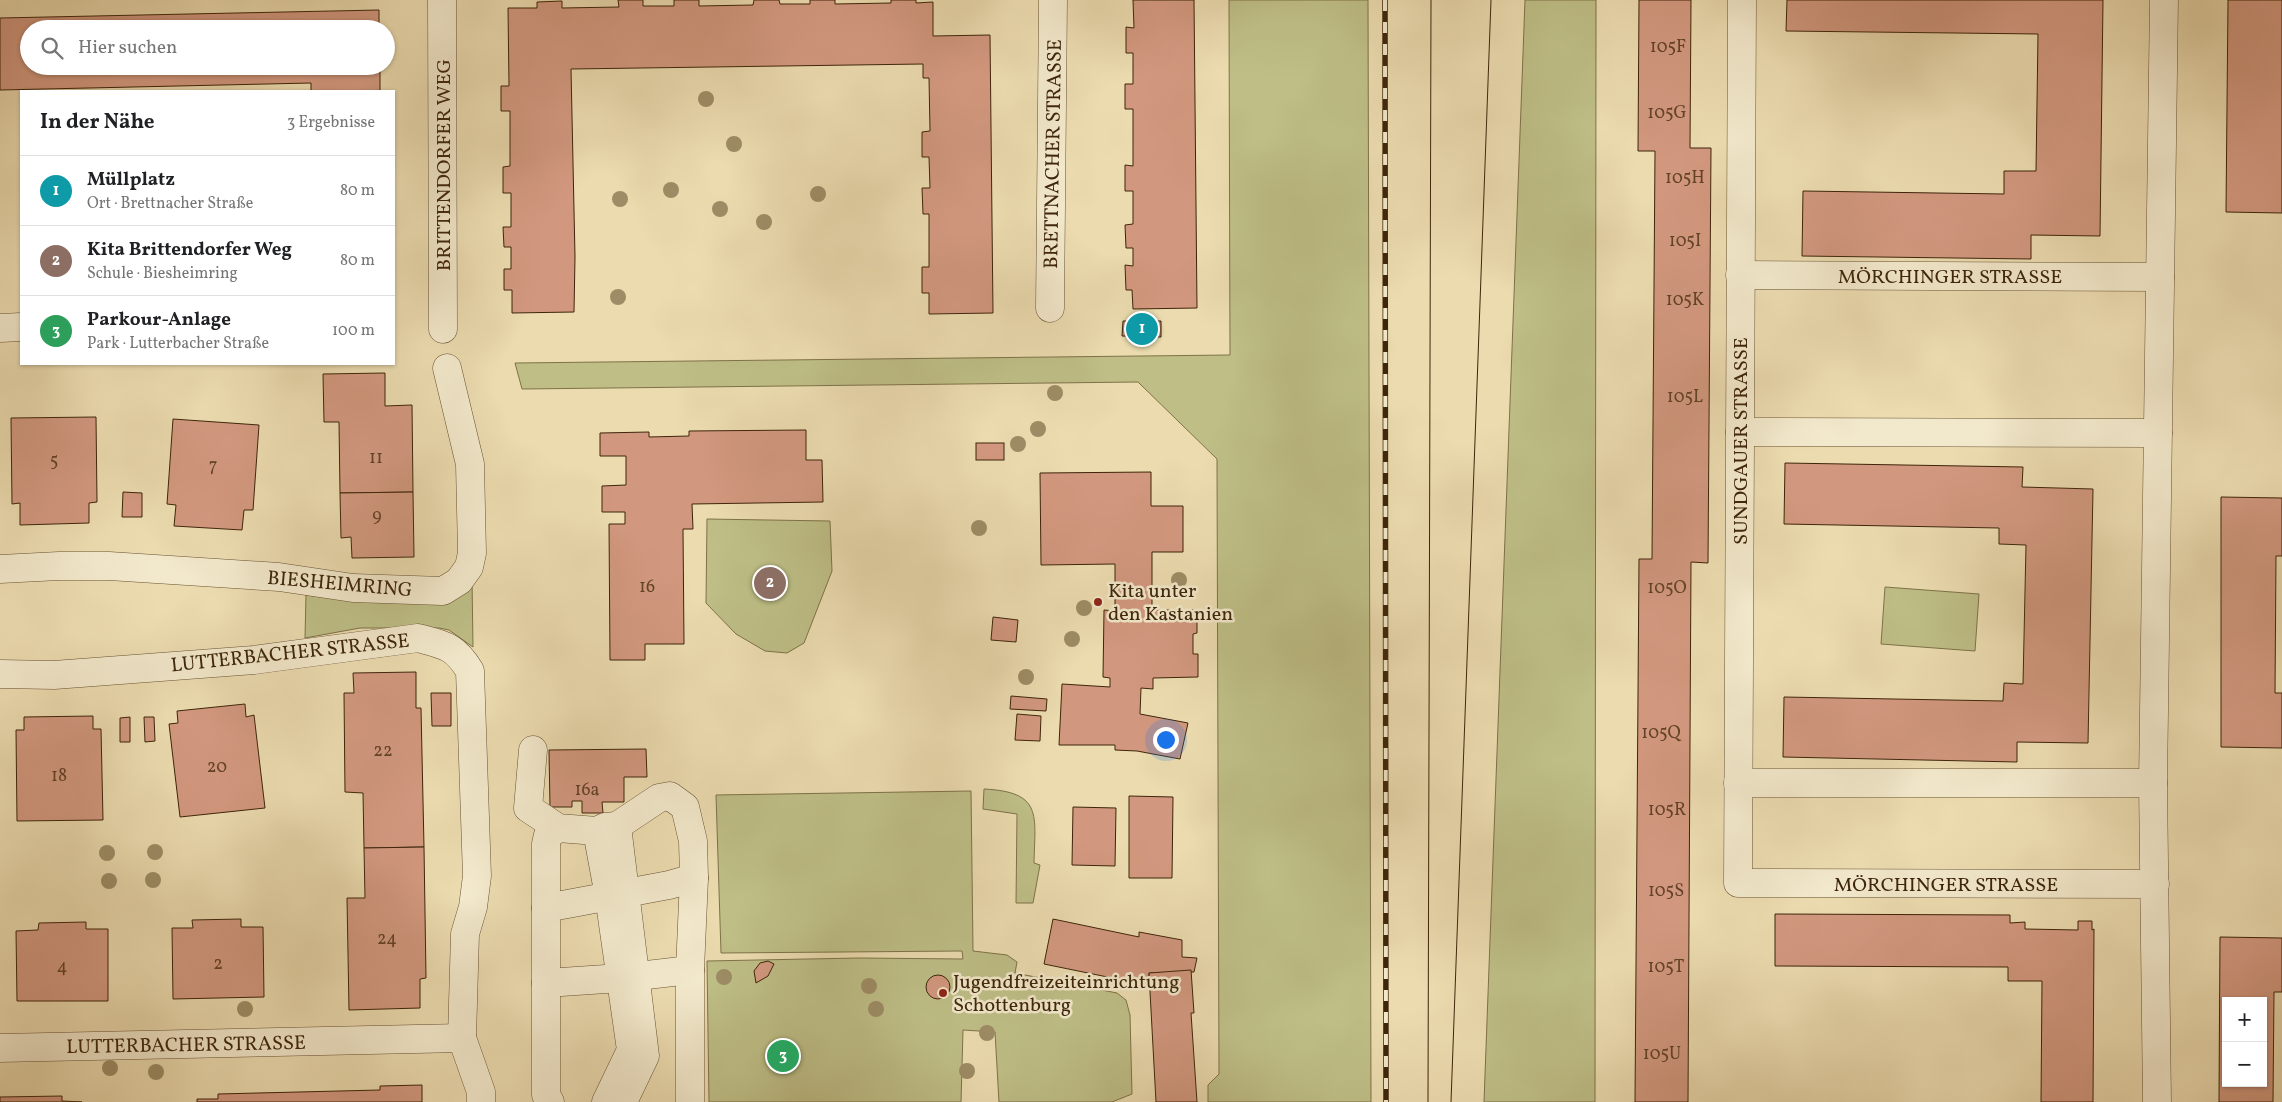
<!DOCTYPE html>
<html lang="de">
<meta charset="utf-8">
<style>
:root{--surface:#fff;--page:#f2f2f2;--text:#202124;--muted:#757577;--line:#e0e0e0;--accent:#7c3aed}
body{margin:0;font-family:Vollkorn,serif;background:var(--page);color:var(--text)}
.controls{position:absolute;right:15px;bottom:15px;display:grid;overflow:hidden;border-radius:0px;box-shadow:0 1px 4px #0004}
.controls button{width:45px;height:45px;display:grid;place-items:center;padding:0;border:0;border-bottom:1px solid var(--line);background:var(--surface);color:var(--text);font:25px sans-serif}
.you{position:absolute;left:1165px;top:739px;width:18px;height:18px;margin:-12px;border:4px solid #fff;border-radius:50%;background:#1a73e8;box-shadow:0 0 0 8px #1a73e833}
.badge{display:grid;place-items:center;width:32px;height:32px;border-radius:50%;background:var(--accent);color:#fff;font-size:16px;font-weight:700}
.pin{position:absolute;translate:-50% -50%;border:2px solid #fff;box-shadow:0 1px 5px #0006}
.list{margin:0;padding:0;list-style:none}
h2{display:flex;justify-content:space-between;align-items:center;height:65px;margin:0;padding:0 20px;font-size:21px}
h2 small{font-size:16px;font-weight:400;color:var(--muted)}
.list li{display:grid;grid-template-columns:32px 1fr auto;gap:15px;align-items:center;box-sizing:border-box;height:70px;padding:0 20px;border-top:1px solid var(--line)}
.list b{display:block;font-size:19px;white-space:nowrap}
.list p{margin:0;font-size:16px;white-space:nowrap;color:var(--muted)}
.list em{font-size:16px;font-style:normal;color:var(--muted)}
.icon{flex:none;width:28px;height:28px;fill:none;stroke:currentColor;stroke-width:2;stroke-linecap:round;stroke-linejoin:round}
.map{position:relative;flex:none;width:2282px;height:1102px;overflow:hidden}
.search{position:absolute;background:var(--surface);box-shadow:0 1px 4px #0004;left:20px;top:20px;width:375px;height:55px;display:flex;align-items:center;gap:12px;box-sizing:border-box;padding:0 18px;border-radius:28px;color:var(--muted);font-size:19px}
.panel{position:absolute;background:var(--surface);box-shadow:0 1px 4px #0004;left:20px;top:90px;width:375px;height:275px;border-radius:0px}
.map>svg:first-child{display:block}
.green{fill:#bebe86;stroke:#7e7248}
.building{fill:#d2987f;stroke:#3e250a;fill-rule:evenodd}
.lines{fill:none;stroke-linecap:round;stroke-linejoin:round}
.minor-casing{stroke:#695233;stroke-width:29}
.minor{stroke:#f2e8cb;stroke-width:28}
.tram{stroke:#3e250a;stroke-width:1}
.rail-casing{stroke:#3e250a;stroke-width:5.5}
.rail{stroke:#f2e8cb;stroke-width:4;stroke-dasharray:11;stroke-linecap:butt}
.tree{fill:#9d8c65}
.poi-dot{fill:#8f2418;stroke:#f2e8cb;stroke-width:2}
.labels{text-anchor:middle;stroke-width:5;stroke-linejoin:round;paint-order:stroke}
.number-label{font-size:18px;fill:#634227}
.street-label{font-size:20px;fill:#3e250a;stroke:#f2e8cb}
.poi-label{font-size:20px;fill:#3e250a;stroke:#f2e8cb;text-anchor:start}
</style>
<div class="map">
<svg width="2282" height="1102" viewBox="0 0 2282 1102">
<rect width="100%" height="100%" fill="#ebdbaf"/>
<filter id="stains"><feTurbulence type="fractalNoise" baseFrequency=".004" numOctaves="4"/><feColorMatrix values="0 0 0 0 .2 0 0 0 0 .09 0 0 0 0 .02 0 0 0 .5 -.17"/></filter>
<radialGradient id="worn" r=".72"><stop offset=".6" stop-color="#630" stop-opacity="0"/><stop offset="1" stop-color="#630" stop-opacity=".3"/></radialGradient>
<g class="green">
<polygon points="1229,0 1368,0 1371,1102 1208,1102 1208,1085 1219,1074 1217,459 1138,382 522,389 515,363 1230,355"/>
<polygon points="1525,0 1596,0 1595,1102 1484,1102"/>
<polygon points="707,519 830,521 832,571 804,643 787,653 765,651 736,634 706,603"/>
<polygon points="472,579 473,647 449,630 439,628 360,628 305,638 306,595 366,602 442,601"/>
<polygon points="1885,587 1979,594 1975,651 1881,644"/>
<path d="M984,789C1043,792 1035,815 1034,863L1040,865L1033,903H1016L1017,814L983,809Z"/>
<polygon points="971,791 973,951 1007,955 1017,962 1015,973 1117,993 1126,1000 1130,1015 1132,1094 1112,1102 999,1102 995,1032 963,1030 961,1102 709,1102 707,961 859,958 963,959 962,951 721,953 716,795"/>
</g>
<g class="building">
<polygon points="618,0 643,0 643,6 674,6 674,0 699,0 699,6 753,5 754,0 779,0 780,4 810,4 810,0 835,0 835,4 891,3 891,0 916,0 916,3 933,2 933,36 990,35 993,313 929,314 929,293 922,293 922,267 929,267 929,214 923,214 922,188 930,188 929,157 922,157 922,132 930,131 929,78 923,78 923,64 571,69 575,257 574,312 512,313 512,290 504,290 504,269 511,269 511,247 504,247 503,227 511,227 511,193 503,193 503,167 510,166 510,111 501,111 501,86 509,86 508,8 537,8 537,2 562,1 562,8 619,7"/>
<polygon points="1133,0 1194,0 1197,308 1133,309 1132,290 1126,290 1125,265 1133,266 1133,248 1126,248 1125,225 1133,224 1133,191 1125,191 1125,165 1133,166 1133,109 1125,109 1125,84 1133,84 1133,53 1126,53 1126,27 1134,28"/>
<polygon points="1639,0 1691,0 1690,148 1711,148 1708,563 1691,562 1688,1102 1635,1102 1639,559 1652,559 1655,151 1638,151"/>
<polygon points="1787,0 2103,0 2100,236 2031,235 2031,259 1802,256 1803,191 2004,194 2004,171 2036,171 2038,34 1786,31"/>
<polygon points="2228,0 2282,0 2282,213 2226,212"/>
<polygon points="379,10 379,29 29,29 29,66 380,66 380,91 311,91 311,83 0,90 0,18"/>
<polygon points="1123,321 1161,321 1161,337 1122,336"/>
<polygon points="385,373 385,406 412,405 413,492 340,493 339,422 324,422 323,374"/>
<polygon points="96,417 97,502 89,503 89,523 20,525 20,503 12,504 11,418"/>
<polygon points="173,419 259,425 253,510 244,510 242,530 174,526 176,505 167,504"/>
<polygon points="806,430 806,460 822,460 823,502 692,504 693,529 683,529 684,644 645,644 645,660 610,660 609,524 625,524 625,512 602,512 602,486 626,485 626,456 600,456 600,433 649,432 649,437 689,436 689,431"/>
<rect x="976" y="443" width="28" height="17"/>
<polygon points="1785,463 2023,467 2022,487 2093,489 2088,743 2017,742 2017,762 1783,757 1784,697 2003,701 2004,683 2023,684 2026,545 1999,544 1999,528 1784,524"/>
<polygon points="1151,472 1151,506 1183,506 1183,552 1152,552 1152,610 1197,610 1197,633 1193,634 1193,654 1198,654 1198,677 1153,678 1153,689 1141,688 1140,714 1188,723 1180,759 1137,751 1115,750 1115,745 1059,745 1062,684 1110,687 1110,678 1103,677 1104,610 1115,611 1115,564 1041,565 1040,473"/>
<polygon points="123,492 142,493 142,517 122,517"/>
<polygon points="413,492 414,557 352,558 351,537 341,538 340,493"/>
<polygon points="2221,497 2282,498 2282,556 2276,556 2275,693 2282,693 2282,748 2221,747"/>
<polygon points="993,617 1018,620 1016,642 991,640"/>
<polygon points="416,672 416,708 421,708 424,847 364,848 363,793 345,792 344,693 354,693 353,673"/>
<polygon points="431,693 451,693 451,726 432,726"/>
<polygon points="1011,696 1047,699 1046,711 1010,709"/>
<polygon points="245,704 246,717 254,715 265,808 180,817 169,724 178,723 177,711"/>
<polygon points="1017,714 1041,716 1040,741 1015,740"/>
<polygon points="93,716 93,729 101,729 103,820 17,821 16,730 24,730 24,717"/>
<polygon points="130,717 130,742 120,742 120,718"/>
<polygon points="144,717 154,717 155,741 145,742"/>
<polygon points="646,749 647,777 624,777 624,802 602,802 603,813 582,813 582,801 572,801 572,807 550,807 549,750"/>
<polygon points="1129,796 1173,797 1172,878 1129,878"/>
<polygon points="1073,807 1116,808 1115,866 1072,865"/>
<polygon points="424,847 426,978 420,979 420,1008 349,1010 347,898 365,898 364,848"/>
<polygon points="1775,914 2010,915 2010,923 2025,922 2025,929 2078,930 2078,921 2092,921 2092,930 2094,929 2093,1102 2041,1102 2042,981 2008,981 2008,967 1775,966"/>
<polygon points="241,919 241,927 263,927 264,997 173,999 172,928 193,928 192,920"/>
<polygon points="1053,919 1139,937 1139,932 1182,940 1182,957 1197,958 1194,972 1149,973 1149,983 1132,979 1132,982 1044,964"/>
<polygon points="86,922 86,929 108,929 108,1001 17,1001 16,931 38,930 39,923"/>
<path d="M2220,937L2282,938V992H2274L2273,1102H2219ZM2226,1001H2263V1083H2226Z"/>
<polygon points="768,961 774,964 768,976 756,983 754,971 760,963"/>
<polygon points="1191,970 1194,1013 1191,1013 1197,1102 1156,1102 1149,973"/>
<circle cx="938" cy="987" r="12"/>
<polygon points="422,1085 422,1102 197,1102 197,1099 218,1099 218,1094 380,1090 380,1086"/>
<polygon points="62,1096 62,1101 82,1102 0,1102 0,1097"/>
</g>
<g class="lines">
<g class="minor-casing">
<g id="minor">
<polyline points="442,0 443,329"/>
<polyline points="1742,0 1738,883 2155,884"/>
<polyline points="1740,275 2160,277"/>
<polyline points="1050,308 1053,0"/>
<polyline points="0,328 21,327"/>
<polyline points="1740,432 2158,433"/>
<polyline points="0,569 59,566 109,566 279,577 353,588 443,591 459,581 469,567 472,553 470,464 447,368"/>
<path d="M0,674L54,675L254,660L418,638C445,645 455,646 470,671L477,876L473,907L465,934L462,1038L481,1092V1102"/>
<polyline points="533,750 528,808 558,828 597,831"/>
<polyline points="1738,783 2153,783"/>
<polyline points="617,826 659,798 670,796 685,807 693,841 694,878 690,970 690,1102"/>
<polyline points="546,908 669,885 694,878"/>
<polyline points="546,983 621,978 690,970"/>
<polyline points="0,1048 462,1038"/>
<polyline points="550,1102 546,1095 546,844 548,835 558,828"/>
<polyline points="606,1102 631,1050 609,896 597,831 605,827 617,826 645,1056 623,1102"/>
<polyline points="2157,1102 2153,783 2164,0"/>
</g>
</g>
<use href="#minor" class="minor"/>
<g class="tram">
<polyline points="1428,1102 1431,0"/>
<polyline points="1451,1102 1491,0"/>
</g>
<g class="rail-casing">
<polyline id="rail" points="1385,0 1386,1102"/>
</g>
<use href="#rail" class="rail"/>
</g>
<g class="tree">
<circle cx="706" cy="99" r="8"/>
<circle cx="734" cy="144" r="8"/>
<circle cx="671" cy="190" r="8"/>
<circle cx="818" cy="194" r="8"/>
<circle cx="620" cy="199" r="8"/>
<circle cx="720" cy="209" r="8"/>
<circle cx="764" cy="222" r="8"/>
<circle cx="618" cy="297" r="8"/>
<circle cx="1055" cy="393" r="8"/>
<circle cx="1038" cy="429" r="8"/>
<circle cx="1018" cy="444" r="8"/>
<circle cx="979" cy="528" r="8"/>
<circle cx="1179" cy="580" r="8"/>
<circle cx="1084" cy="608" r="8"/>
<circle cx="1072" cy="639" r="8"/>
<circle cx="1026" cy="677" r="8"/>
<circle cx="155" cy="852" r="8"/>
<circle cx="107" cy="853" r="8"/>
<circle cx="153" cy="880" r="8"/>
<circle cx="109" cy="881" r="8"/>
<circle cx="724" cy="977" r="8"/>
<circle cx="869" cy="986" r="8"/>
<circle cx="245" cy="1009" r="8"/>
<circle cx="876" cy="1009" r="8"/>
<circle cx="987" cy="1033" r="8"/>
<circle cx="110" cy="1068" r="8"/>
<circle cx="967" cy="1071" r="8"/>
<circle cx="156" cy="1072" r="8"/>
</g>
<g class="poi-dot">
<circle cx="1098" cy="602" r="5"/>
<circle cx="943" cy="993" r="5"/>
</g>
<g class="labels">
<g class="number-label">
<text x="1668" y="52">105F</text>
<text x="1667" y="118">105G</text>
<text x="1685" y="183">105H</text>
<text x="1685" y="246">105I</text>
<text x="1685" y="305">105K</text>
<text x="1685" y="402">105L</text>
<text x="376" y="463">11</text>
<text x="54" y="466">5</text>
<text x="213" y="471">7</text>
<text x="377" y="521">9</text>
<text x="647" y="592">16</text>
<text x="1667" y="593">105O</text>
<text x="1661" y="738">105Q</text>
<text x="383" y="756">22</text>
<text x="217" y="772">20</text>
<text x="59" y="781">18</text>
<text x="587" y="795">16a</text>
<text x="1667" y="815">105R</text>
<text x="1666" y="896">105S</text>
<text x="387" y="944">24</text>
<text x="218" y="969">2</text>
<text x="62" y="972">4</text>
<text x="1666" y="972">105T</text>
<text x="1662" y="1059">105U</text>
</g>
<g class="street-label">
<text transform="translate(1052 154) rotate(-89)" y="7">BRETTNACHER STRASSE</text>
<text transform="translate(443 165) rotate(-90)" y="7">BRITTENDORFER WEG</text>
<text x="1950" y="283">MÖRCHINGER STRASSE</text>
<text transform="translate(1740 441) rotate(-90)" y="7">SUNDGAUER STRASSE</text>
<text transform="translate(340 583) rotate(5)" y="7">BIESHEIMRING</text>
<text transform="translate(290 652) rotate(-6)" y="7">LUTTERBACHER STRASSE</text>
<text x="1946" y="891">MÖRCHINGER STRASSE</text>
<text transform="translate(186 1044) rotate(-1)" y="7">LUTTERBACHER STRASSE</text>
</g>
<g class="poi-label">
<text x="1108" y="597">Kita unter<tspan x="1108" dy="23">den Kastanien</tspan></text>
<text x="953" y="988">Jugendfreizeiteinrichtung<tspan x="953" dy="23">Schottenburg</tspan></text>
</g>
</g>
<rect width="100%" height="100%" filter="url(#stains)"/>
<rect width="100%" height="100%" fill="url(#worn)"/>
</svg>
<div class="controls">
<button>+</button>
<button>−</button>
</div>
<div class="you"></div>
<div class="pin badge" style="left:1142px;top:329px;background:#0f9aa8">1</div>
<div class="pin badge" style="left:770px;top:583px;background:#8d6e63">2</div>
<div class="pin badge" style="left:783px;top:1056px;background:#2e9e5b">3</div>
<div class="search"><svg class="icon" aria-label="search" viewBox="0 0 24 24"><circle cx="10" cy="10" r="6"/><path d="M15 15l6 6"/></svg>Hier suchen</div>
<section class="panel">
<h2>In der Nähe<small>3 Ergebnisse</small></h2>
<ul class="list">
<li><span class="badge" style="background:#0f9aa8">1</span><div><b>Müllplatz</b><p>Ort · Brettnacher Straße</p></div><em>80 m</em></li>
<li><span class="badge" style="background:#8d6e63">2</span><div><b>Kita Brittendorfer Weg</b><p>Schule · Biesheimring</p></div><em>80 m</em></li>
<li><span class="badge" style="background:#2e9e5b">3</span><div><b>Parkour-Anlage</b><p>Park · Lutterbacher Straße</p></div><em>100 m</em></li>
</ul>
</section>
</div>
